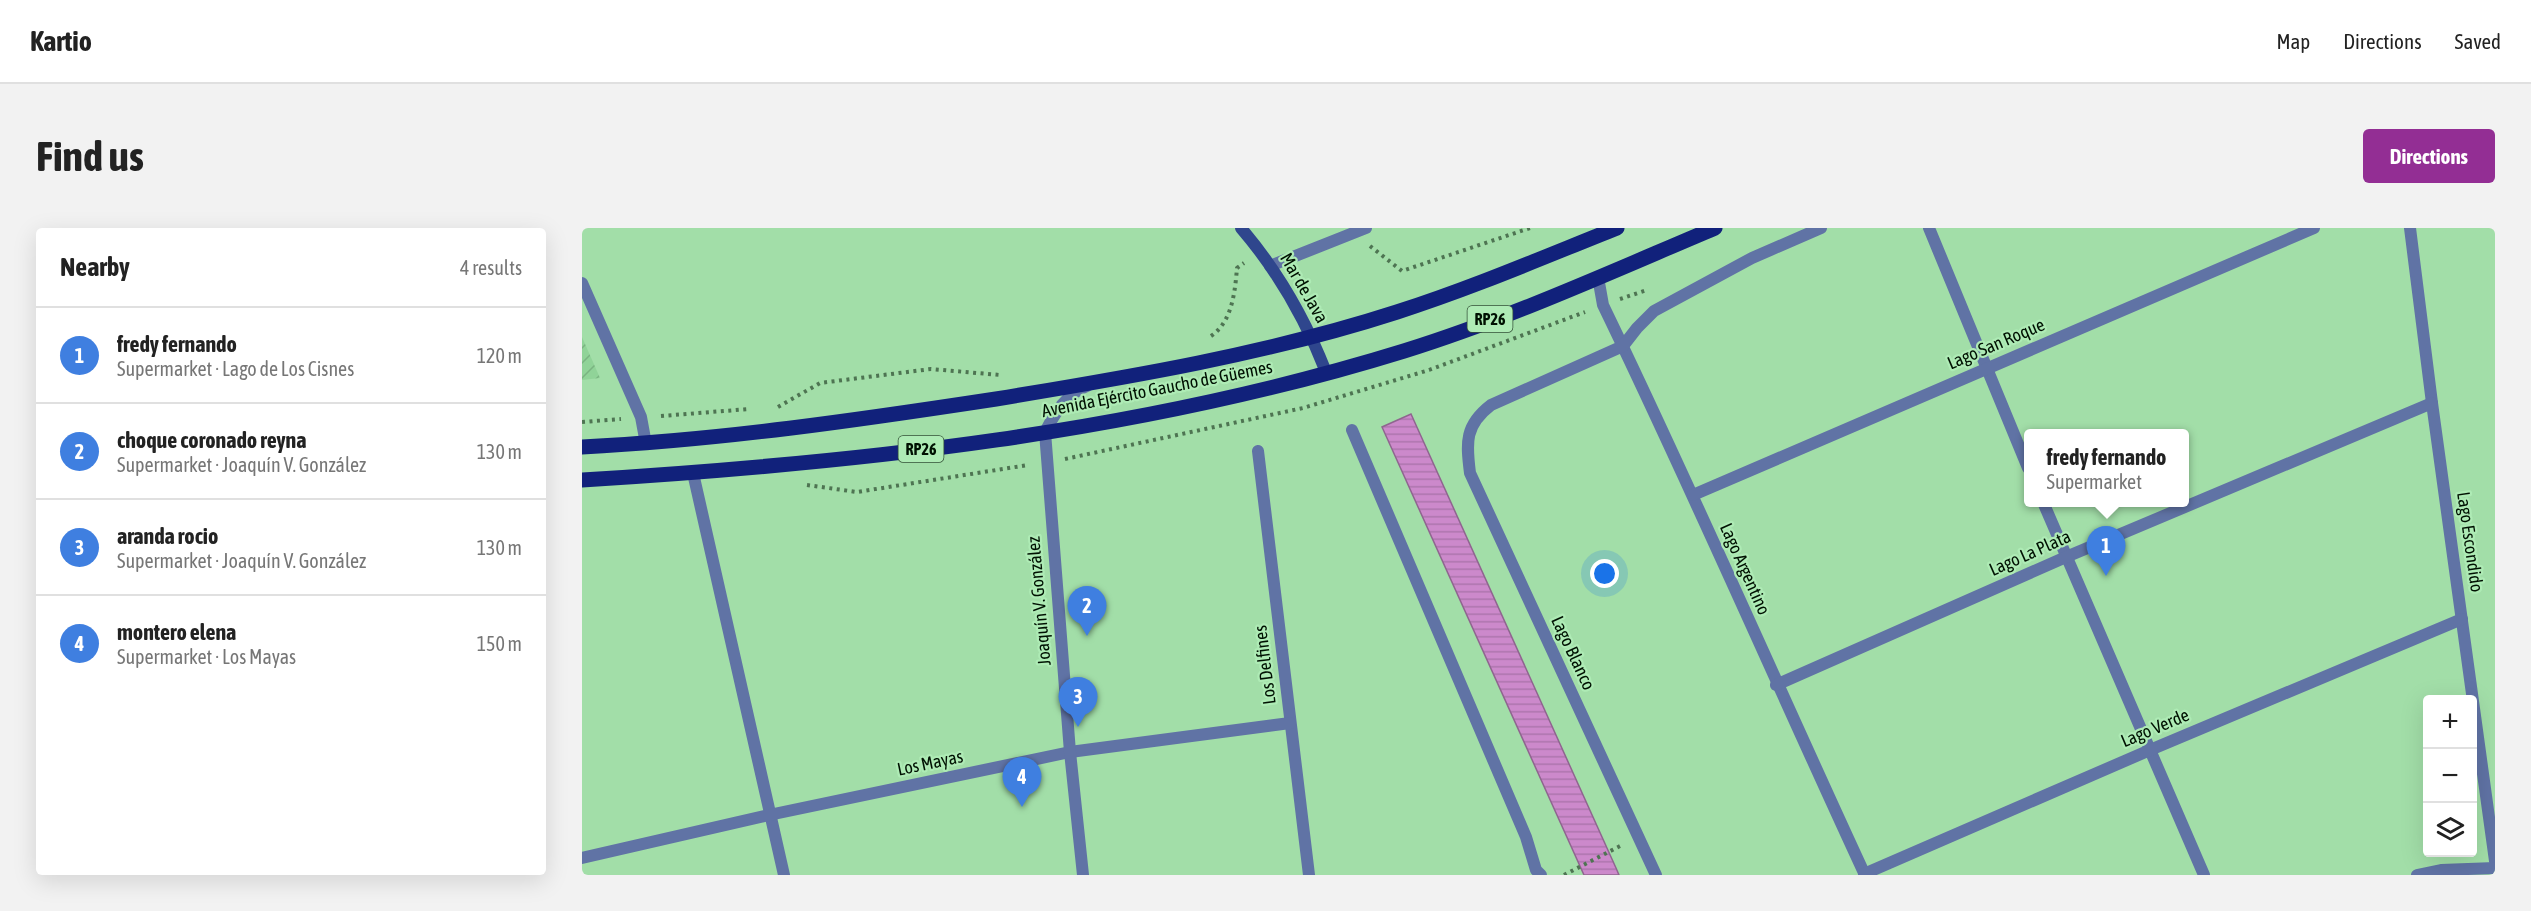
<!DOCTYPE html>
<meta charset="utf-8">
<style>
:root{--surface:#fff;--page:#f2f2f2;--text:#222;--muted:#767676;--line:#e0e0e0;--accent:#932e94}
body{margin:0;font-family:"Asap Condensed",sans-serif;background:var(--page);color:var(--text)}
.controls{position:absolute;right:18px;bottom:18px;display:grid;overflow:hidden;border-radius:6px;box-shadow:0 6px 24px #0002}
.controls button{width:54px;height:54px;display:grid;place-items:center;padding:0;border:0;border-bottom:2px solid var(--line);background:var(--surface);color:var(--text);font:30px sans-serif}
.you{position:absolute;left:1023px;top:346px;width:21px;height:21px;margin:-15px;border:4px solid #fff;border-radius:50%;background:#1a73e8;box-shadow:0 0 0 9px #1a73e833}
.badge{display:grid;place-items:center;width:39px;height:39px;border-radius:50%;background:var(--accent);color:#fff;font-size:20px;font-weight:700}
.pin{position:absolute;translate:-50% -50px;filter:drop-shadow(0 2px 3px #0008)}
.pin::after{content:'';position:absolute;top:32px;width:21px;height:18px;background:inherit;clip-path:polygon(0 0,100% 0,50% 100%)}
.popup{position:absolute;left:1442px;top:201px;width:165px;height:78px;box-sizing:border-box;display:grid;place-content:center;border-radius:6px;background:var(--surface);filter:drop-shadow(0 2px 4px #0005);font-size:20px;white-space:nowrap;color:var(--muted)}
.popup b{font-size:22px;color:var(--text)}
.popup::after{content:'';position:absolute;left:50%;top:100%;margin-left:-12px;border:12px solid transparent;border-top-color:var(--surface)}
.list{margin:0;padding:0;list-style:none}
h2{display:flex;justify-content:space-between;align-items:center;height:78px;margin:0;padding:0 24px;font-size:26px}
h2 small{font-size:20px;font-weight:400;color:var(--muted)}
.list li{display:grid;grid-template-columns:39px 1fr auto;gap:18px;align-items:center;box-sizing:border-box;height:96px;padding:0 24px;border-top:2px solid var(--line)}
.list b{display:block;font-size:22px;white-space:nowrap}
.list p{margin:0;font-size:20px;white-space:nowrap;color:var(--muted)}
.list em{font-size:20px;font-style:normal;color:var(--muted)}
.icon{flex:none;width:33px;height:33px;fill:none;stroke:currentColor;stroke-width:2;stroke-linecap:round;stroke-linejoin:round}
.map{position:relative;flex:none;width:1913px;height:647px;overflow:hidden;border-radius:6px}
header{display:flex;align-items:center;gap:36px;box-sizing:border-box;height:84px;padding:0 30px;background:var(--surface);border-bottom:2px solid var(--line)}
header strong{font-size:28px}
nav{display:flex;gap:33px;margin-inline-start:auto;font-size:21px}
.intro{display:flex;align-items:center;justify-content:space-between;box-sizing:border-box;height:144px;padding:0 36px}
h1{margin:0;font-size:42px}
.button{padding:15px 27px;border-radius:6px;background:var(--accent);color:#fff;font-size:21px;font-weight:700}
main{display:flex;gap:36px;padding:0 36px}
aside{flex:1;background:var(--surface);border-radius:6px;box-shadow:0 6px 24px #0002}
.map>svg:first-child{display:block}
.industrial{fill:url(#industrial-furrows)}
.water{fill:url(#water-rules);stroke:#8f658f;stroke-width:1.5}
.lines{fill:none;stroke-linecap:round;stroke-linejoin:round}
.path{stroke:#4e7452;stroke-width:4;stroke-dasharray:3 4.5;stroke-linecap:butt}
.lane{stroke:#6073a5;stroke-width:12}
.street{stroke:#6073a5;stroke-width:12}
.secondary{stroke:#2f468d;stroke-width:12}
.primary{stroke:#11217b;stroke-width:15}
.labels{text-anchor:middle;stroke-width:4.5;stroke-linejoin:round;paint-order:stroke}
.shield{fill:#aeebb5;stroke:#345238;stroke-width:1.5}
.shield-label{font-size:16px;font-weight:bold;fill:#001102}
.street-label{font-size:18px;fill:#001102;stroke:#aeebb5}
</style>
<header>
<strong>Kartio</strong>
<nav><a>Map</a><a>Directions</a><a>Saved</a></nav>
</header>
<div class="intro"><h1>Find us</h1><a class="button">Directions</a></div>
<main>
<aside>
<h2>Nearby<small>4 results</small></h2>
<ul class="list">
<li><span class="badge" style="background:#3f7fe0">1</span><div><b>fredy fernando</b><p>Supermarket · Lago de Los Cisnes</p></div><em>120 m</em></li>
<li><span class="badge" style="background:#3f7fe0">2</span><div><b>choque coronado reyna</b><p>Supermarket · Joaquín V. González</p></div><em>130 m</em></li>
<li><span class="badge" style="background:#3f7fe0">3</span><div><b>aranda rocio</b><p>Supermarket · Joaquín V. González</p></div><em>130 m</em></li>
<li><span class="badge" style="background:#3f7fe0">4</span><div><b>montero elena</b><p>Supermarket · Los Mayas</p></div><em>150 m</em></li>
</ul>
</aside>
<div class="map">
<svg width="1913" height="647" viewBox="0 0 1913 647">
<defs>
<pattern id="industrial-furrows" width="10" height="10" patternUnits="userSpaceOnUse" patternTransform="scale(1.5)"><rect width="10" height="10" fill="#90d398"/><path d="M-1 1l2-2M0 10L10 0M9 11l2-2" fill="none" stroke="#7ab481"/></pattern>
<pattern id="water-rules" width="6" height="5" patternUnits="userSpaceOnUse" patternTransform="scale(1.5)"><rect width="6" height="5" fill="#cc89cb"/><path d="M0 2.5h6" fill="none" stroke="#ad75ad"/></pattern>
</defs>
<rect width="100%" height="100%" fill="#a2dea8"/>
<polygon class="industrial" points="0,109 18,150 0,152"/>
<polygon class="water" points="829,186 1034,640 1037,647 1002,647 800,199"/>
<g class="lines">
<g class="path">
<polyline points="788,18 820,43 948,0"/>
<polyline points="1038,71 1065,62"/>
<path d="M629,108C650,94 653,64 655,40L662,35"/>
<polyline points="196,179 238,155 349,141 418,147"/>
<polyline points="79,188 167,181"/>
<polyline points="0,194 39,191"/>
<polyline points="483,231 721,180 847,142 1003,84"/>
<polyline points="225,257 275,264 446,237"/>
<polyline points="982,647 1040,617"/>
</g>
<polyline class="lane" points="688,38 784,0"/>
<g class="street">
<polyline points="1347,0 1446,240"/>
<polyline points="1828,0 1850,175 1913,633"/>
<path d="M1016,49L1021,77C1112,265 1195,457 1283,647"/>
<polyline points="0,55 59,189 64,216"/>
<polyline points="770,202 944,609 954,642 959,647"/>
<polyline points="676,223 727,647"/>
<polyline points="111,245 202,647"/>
<polyline points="1111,267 1732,0"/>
<polyline points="1461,274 1622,647"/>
<polyline points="1194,457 1484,329 1850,175"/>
<polyline points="0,630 187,587 488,524 708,495"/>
<polyline points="1282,646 1568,522 1880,391"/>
<path d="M501,647L488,524L463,204C473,185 484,166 505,158"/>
<path d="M1074,647L888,245C884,214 883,197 909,177L1041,118L1055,100L1072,83L1170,30L1239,0"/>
<polyline points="1835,647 1859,642 1913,640"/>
</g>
<path class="secondary" d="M659,0C695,42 724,93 744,144"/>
<g class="primary">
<path d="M0,219C139,212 276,192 414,171C548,149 685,126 815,84C890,60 962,29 1035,0"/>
<path d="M0,252C276,235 557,205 822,123C928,90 1031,43 1133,0"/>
</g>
</g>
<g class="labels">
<g class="shield">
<rect x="885.5" y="78" width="45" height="26" rx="4.5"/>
<rect x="316.5" y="208" width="45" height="26" rx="4.5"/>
</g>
<g class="shield-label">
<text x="908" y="97">RP26</text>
<text x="339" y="227">RP26</text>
</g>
<g class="street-label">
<text transform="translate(722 60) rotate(60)" y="6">Mar de Java</text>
<text transform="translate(1414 116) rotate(-23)" y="6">Lago San Roque</text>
<text transform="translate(575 161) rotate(-11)" y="6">Avenida Ejército Gaucho de Güemes</text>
<text transform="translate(1888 314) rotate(82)" y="6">Lago Escondido</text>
<text transform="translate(1448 325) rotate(-24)" y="6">Lago La Plata</text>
<text transform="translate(1163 341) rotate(66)" y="6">Lago Argentino</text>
<text transform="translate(457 373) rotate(-95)" y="6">Joaquín V. González</text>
<text transform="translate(991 425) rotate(65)" y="6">Lago Blanco</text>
<text transform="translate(683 437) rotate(-97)" y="6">Los Delfines</text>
<text transform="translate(1573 500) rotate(-23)" y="6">Lago Verde</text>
<text transform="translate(348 535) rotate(-12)" y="6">Los Mayas</text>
</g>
</g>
</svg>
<div class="controls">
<button>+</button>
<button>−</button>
<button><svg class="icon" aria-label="layers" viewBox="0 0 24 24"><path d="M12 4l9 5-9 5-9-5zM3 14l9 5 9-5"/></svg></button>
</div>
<div class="you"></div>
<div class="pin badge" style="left:1524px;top:348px;background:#3f7fe0">1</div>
<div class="popup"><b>fredy fernando</b>Supermarket</div>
<div class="pin badge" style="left:505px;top:408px;background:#3f7fe0">2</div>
<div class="pin badge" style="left:496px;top:499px;background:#3f7fe0">3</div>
<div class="pin badge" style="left:440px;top:579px;background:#3f7fe0">4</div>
</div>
</main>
